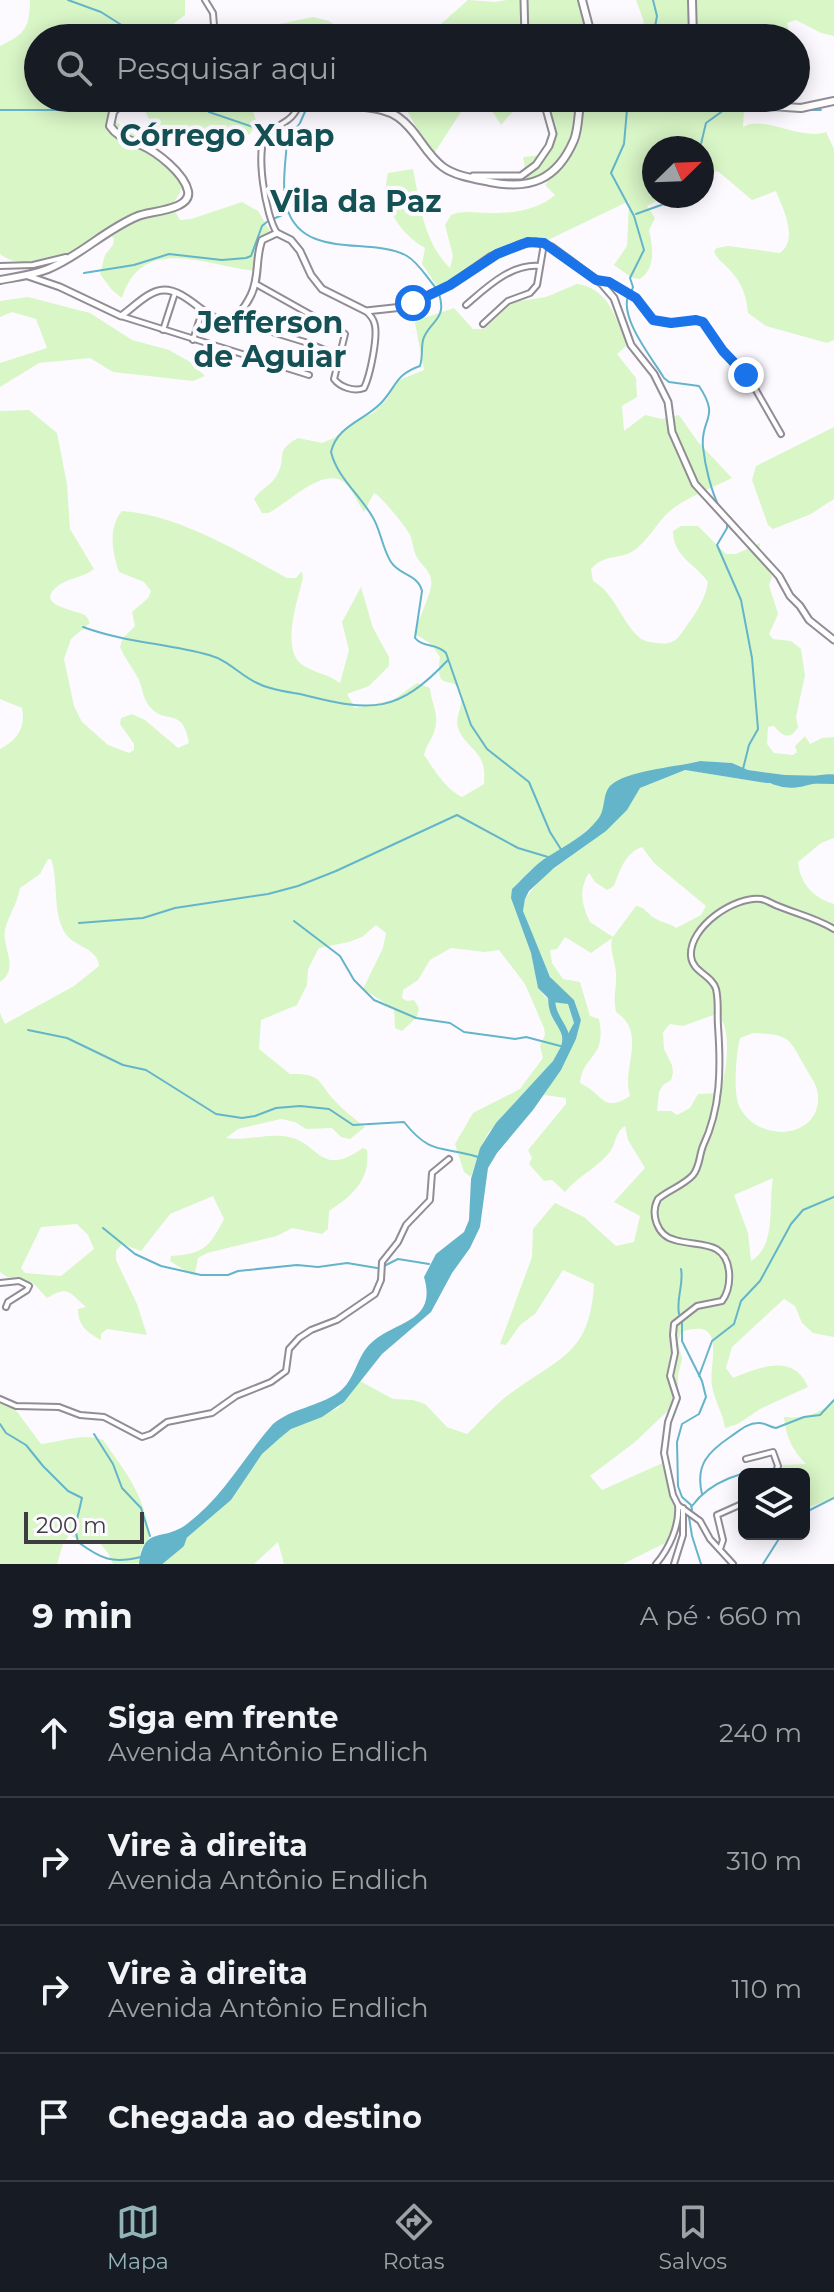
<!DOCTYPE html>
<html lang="pt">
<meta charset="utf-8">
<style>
:root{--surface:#171b24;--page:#20242c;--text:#f1f3f6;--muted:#9ea1a6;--line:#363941;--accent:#91b4b8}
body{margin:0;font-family:Montserrat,sans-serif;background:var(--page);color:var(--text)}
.controls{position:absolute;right:24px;bottom:24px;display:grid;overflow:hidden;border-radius:12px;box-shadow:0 4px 20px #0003}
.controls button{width:72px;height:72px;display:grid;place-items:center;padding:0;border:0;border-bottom:2px solid var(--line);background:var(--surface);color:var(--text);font:40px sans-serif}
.compass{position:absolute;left:642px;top:136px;width:72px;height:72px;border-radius:50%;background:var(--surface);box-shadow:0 4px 20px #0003;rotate:67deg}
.scale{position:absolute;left:24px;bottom:20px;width:120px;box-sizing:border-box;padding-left:8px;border:4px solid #3e3c40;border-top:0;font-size:22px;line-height:28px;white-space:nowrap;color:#3e3c40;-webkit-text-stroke:6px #fcfaff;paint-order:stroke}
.stop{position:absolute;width:24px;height:24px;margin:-18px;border:6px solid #1a73e8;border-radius:50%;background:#fff}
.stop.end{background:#1a73e8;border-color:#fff;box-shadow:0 2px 8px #0008}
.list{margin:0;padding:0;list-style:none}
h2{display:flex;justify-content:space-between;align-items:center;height:104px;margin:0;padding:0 32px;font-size:34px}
h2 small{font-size:26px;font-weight:400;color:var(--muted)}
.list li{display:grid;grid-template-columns:52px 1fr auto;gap:24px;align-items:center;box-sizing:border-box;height:128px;padding:0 32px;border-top:2px solid var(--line)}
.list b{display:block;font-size:30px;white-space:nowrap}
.list p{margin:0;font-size:26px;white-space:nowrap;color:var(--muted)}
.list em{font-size:26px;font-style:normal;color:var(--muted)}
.icon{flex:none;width:44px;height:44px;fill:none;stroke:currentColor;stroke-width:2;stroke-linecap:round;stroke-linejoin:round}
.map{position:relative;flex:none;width:834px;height:1564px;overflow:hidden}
.search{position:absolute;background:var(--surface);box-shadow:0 4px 20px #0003;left:24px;right:24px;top:24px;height:88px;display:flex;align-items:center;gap:20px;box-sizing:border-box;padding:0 28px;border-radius:44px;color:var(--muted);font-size:30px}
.sheet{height:616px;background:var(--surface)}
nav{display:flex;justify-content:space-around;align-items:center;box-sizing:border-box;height:112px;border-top:2px solid var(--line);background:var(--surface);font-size:22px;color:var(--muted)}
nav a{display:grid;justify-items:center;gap:4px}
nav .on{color:var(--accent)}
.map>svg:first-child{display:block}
.green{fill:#d9f6c7;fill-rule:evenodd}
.water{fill:#64b5c9}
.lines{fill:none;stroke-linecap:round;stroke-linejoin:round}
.stream{stroke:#64b5c9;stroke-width:2}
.river{stroke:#64b5c9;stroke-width:7}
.minor-casing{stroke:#918c96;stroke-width:8}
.tertiary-casing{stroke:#918c96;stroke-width:9}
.secondary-casing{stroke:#918c96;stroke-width:10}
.minor{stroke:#fff;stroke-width:4}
.tertiary{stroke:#fff;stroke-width:5}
.secondary{stroke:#fff;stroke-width:6}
.route{stroke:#1a73e8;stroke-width:10}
.labels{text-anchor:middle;stroke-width:8;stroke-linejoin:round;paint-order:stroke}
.district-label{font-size:30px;font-weight:bold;fill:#135154;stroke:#fcfaff}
</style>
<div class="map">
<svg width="834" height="1564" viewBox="0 0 834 1564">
<rect width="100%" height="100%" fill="#fcfaff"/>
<g class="green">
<path d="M30,0H185V15L172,25L180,38H38V98H118L107,106L109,117C138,137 163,151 182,182L180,193L172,205C164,206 154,207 147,209C109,220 83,259 41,260C23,261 17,266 0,254V46C26,33 29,29 30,0Z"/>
<polygon points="468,0 495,2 507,0 580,0 589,38 433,38 442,23"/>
<polygon points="636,0 687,0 690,38 635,38 633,34 641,30 644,22"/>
<polygon points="693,0 834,0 834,36 821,33 796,20 787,23 791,38 697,38"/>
<polygon points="313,17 329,21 337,27 329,38 281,38 279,24"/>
<path d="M140,98H249L257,124L249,135C225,124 197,139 174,148C157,134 147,119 140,98Z"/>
<polygon points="337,98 470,98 433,155 407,111 399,108 348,102"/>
<path d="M484,98H578C574,111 574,125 570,137C563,157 546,177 528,187L519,185L527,179L523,157L543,155C557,129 554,127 542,101L536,107C519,103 511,113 501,125Z"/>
<path d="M585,98H696L705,106L744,109L743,127C763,114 801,141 826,132L834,149V340L827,343L766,326L748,313C746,293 741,281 727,267C721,261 717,259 714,251L717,248L728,246L780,253C799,239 783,209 776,191L752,200L719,172L702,169V148H654V196H666L647,206L655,218L649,230C653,247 656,268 640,279L632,278L614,265L627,246L629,201L546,241L523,242L489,256L439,289L422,264L425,248C399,233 380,204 388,173L413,169C420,204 423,241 450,268L453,256L445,225L451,215C464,210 475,213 489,213C510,214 539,210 555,195L545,185L579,142Z"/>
<path d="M242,202L258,211L273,236L261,246L257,271C209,267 142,232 122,298L112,290L100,274L105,255L113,245L114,238L111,237C132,222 149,214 174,210L180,220L191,219Z"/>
<path d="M577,284C609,288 616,319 627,345L617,354L636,378L637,397L622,406L624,431L645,415L662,419L679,415L698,442L732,478C714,487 692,495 675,507C660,517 651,537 636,549C621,561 606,552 591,569L593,581C615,593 621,622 640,638C645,642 651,642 657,643C669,645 676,642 683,631C694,615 705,602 708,582C696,564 673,557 673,531L681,526H698L726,554H736L760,543L759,552L772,577L769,585L778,614L769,634L773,639L791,641L801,649L805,675L796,717L798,727C790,741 782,736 774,726L768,727L767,744L774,753L793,755L797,752L795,746L805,736L810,744L822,738L834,737V776L785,775L748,770L732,763L700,761L636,775L612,784L608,788L602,814L594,824L565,849L534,867L512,889L514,906L531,953L538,987L545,997L568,1004L574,1023L553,1061L489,1132L480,1148L471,1177L464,1172L455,1144L473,1113L520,1089L543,1058L540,1046L545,1035L544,1028L525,984L499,950L485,952L451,948L430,960L418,980L403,990L402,998L407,1001L414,1000L419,1008L417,1017L402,1031L395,1028L394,1009L363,989L383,948L386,933L376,925L362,937L349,942L319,948L308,969L307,985L297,1005L261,1020L259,1049L290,1074C323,1073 317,1082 335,1101C344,1111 355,1119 365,1127L350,1139L341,1137L332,1128L306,1129L295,1122L281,1119L238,1129L226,1138C245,1141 264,1134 283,1136C320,1139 317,1180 363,1148L367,1150C371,1180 351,1197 329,1211L328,1229L322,1234L292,1228L277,1236L207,1253L198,1258L195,1273L192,1275L170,1261L171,1256C203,1254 209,1248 224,1219L213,1196L170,1214L141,1251L122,1244L116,1251V1260L137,1304L147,1335L107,1329L101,1334V1340C88,1333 78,1326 78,1309L86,1307C69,1292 68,1285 47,1298L33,1283L7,1277L0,1272V1013L5,1024L74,986L99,966C98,948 74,947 65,933C52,912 59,882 51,859H48L40,874L20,888C17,905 8,916 5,930C2,948 20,968 0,982V749C17,740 26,728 22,708L0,699V411L29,410L57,433L67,484L70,529L94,569C84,577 69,578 59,585C33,605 72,609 82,614C88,616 87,618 90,623L71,639L64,659L74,706L82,722L108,745L129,753L134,750V744L120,724L121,718L132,714L145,720L178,748L189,743C183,706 166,725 151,708C143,700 143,690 139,680C133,668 125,659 120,647L123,638L135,626L132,612L148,598L151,591L144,582L119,572C112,553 108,527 122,511C176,514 240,552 287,578H296L302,571L303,578C298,599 281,647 301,664C311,672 329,674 340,683L349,650L342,622L361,587L373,628L389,657V666L369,686L347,694L355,708L393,700L417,683L430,688C431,703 439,712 435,729C433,738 426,745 424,755C434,769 445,789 462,797L484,784C484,778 485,771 483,765C480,751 463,743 458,728C454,716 466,702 460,690C450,674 435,694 440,657L431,644L414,633C418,622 430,595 431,586C433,573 424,568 418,559C413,552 413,542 410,535C407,528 380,495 374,493L364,512C358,503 354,493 347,485C326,462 287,505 268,513H262L254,499C260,489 272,485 277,475C288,456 273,452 298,438L322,443L334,438L355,421L373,413L387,399L397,381L424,370L415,323L418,320L454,308L473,329H484L513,302L546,297ZM77,1224L88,1235L94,1249L61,1276L25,1273L21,1268L41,1227Z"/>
<polygon points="28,297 90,313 132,340 169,350 190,362 205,376 193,381 113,372 90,358 39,363 0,387 0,363 47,348 36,319 12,312 0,317 0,301"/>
<polygon points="834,427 834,499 811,514 773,529 768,525 752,480 756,466"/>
<path d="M685,770L766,783L834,784V838L821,843L798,862C800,883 813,898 834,904V1337L813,1333L802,1323L795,1306L784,1299L732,1347L726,1368L733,1378C759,1367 794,1353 808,1387L760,1409L738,1424L725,1428C723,1413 714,1400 712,1386C708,1363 729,1316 681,1332L678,1342L682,1359L678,1376V1397L673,1406L635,1442L590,1476L602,1490L665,1462L679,1510L667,1542L623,1564H284L278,1542L254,1564H156L231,1500L262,1454L280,1438L291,1429L338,1408L360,1381L393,1399L413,1400L425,1404L447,1427L467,1434C483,1419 499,1400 518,1388C566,1355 590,1349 594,1284L563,1270L535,1314L520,1325L506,1345L500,1344L532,1257L533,1229L555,1203L584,1217L616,1246L634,1242L640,1216L614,1202L645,1168L628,1140L625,1126C614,1133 617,1144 609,1153C596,1169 578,1176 565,1192L552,1180L544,1181L529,1164L532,1158L528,1150L566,1104V1098L544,1095L576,1039L581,1020L574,1000L553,981L546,968L523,911L525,899L542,877L588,844L640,788ZM642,847L654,863L706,906L701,915L676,928C669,923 664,923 658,920C648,916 646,907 636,906L613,937L590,922C582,905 578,890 589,873L595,882L607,890L614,886C620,870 625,853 642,847ZM565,937L591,953L612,938C609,952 617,964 616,978C616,993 613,996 616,1012C648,1033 621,1069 630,1096C602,1114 603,1093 580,1083C583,1054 607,1059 599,1019L590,1016L580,982L563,979L552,963L550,950L557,949ZM716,1014C734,1025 726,1074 720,1093L698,1094L690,1108L677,1115L671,1111H657L659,1092L663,1085L671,1080L673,1073L672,1065L664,1049L663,1032L670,1024L683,1026ZM753,1033C789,1035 788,1036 805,1067C810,1076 817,1084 818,1095C821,1140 757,1144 739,1106C733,1092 736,1054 740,1038ZM773,1178C768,1204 777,1246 751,1261L748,1233L734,1195Z"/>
<path d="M0,1396L9,1401L41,1444C60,1442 85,1432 103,1440C125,1471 147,1498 149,1538L141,1549L139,1563L113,1564L108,1553L100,1543L82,1541L69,1535L63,1544L57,1564H0Z"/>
<path d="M834,1400V1498L804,1509V1474H776L782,1465L806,1464C792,1450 786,1437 784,1417C803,1419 821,1414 834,1400Z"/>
</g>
<path class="water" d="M700,761L732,763L748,770L785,775L834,776V784L766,783L685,770L640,788L627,810L606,831L554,868L529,891L525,899L523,911L528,923L550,977L574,1000L581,1020L576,1039L561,1070L533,1110L497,1153L488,1168L480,1227L470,1248L452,1273L431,1312L382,1354L344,1402L322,1417L291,1429L280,1438L262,1454L231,1500L156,1564H139C145,1524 161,1543 187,1524C223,1497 244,1457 273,1424C292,1408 318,1407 339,1392C355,1380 356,1359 369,1345C393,1320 438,1324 424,1277L436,1254L464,1232L469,1220L471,1179L480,1148L496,1123L553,1061L574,1023L568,1004L552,1002L538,988L531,953L511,898L512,889C524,878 535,864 549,856C566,845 585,836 598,819C606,810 602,793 611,785C628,770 678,767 700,761Z"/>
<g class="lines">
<g class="stream">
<polyline points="68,0 101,12 142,38"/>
<polyline points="653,0 657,16 653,38"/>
<polyline points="193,98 209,112 265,131"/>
<polyline points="628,98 624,144 611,173 634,216 644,250 630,278 633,287 631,293"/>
<polyline points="136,100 158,99 201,107"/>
<polyline points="0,110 105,110 113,108"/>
<polyline points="271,133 286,139"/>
<polyline points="288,139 300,123 311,98"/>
<path d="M287,140C286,160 281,188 287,208C303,261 371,236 407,256C419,263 427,278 436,288"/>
<polyline points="700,148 706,123 724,110 821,110"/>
<polyline points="636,214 664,204 683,205 691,196"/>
<polyline points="273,219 287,213"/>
<polyline points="84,273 134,265 169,254 222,260 246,258 251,256 262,226 268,221"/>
<path d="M439,294C448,320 428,322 423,340C421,349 423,357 420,366C394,375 397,387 380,404C363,421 337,426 331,452C337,477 359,494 372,516C381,530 382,548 391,562C400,576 418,574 422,591L415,638C423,648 437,643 446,653L471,725L487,749L529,782L550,832L562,851"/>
<path d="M628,296C620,319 652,358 664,378L669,382L699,386C721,419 700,418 703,447C705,466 711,491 720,509"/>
<polyline points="727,523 727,528 717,545 741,600 752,658 758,729 749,745 743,769"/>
<path d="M83,627C127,643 166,643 209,655C228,660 240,675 257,683C270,690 289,692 304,695C372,712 397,714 448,660"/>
<polyline points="294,921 340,956 354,980 374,1000 416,1018 450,1023 464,1032 515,1039 526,1037 564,1047"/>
<polyline points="79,923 143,918 175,908 268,894 298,886 336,871 457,815 518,848 548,857"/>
<path d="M28,1030L67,1038L123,1065L146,1070L216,1114L242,1118L255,1116L276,1108L300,1106L329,1109L353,1125L404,1122C432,1157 442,1145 478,1157"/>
<polyline points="103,1228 135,1254 161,1266 201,1275 228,1275 238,1271 297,1265 318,1267 347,1263 377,1268"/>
<polyline points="382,1267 398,1259 429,1264"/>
<path d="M679,1314C676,1297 684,1285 681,1269"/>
<polyline points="682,1320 682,1341 702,1381 706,1397 699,1414 682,1424 677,1442 678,1486 682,1497 691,1505 692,1510"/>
<polyline points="699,1376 712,1341 734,1324 741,1301 760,1281 791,1224 803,1210 834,1197"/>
<path d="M0,1424L6,1433L26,1445L43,1466L68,1491L82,1498L75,1528L78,1542C101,1559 112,1564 141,1557"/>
<polyline points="94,1434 113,1464 122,1488 141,1508 150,1536"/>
<polyline points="782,1470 802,1471"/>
<path d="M702,1494C695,1465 708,1452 730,1437C738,1432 747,1423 758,1423C764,1422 769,1427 776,1428L804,1417L820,1415L834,1400"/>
<path d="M692,1506C710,1481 744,1470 774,1469"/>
<polyline points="804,1513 834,1498"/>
<polyline points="689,1517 692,1536 701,1564"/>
<polyline points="763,1564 782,1534"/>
</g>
<g class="river">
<path d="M774,781C800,791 813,775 834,778"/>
<path d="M552,995C549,1020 570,1026 565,1045"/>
<polyline points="157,1564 181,1544 185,1532"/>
</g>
<g class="minor-casing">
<g id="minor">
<polyline points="205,0 213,13 215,38"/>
<path d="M277,233C266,217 254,149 267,133C273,127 282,125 289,119C296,114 299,105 303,98"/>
<polyline points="0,266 33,265 66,257"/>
<polyline points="596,280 609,282 636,298 653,320 671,323 696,320 703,322 723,351 753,385 781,434"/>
<path d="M256,284L345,334L334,379C340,387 354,392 364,388C370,376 379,334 374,322C373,318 368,313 366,311"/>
<path d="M466,305C486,288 511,263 540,266"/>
<polyline points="121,316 309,375"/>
<polyline points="230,319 308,343 339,356"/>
<polyline points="483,324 508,301 530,293 537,285 544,244"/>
<polyline points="163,330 175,293"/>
<polyline points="193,340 202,312"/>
<polyline points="0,1283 19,1281 29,1286 27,1290 8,1302 6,1307"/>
<polyline points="0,1399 16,1406 59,1407 80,1415 104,1417 142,1437 151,1434 167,1422 212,1413 236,1396 271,1382 286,1371 289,1349 299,1338 311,1330 337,1320 375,1294 381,1280 382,1262 398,1242 406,1225 430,1200 432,1173 449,1159"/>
<polyline points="746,1459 773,1452 778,1466 775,1474"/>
<polyline points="720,1549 723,1540 717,1515 744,1503"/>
<path d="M656,1564C669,1549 680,1525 678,1505"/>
<polyline points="674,1564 683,1535 683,1508"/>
<path d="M733,1564L710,1539L700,1521L678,1505L673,1495L664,1453L668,1422L677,1398L670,1376L675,1353L673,1335L674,1324L697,1306L722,1301C728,1293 730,1282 729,1271C725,1239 698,1247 675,1240C657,1236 650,1214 658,1199C668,1190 683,1186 693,1175C700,1166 699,1156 703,1146C721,1108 721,1068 718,1026C717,1013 719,1002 716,989C712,975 692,972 691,956C689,927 734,896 761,899C767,900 772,904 778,906C797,914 816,918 834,929"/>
</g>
</g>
<g class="tertiary-casing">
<g id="tertiary">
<polyline points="524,0 525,38"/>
<polyline points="473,176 521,176 536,165 549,146 553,134 543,98"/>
<path d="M28,276L60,287L121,316C133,308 149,290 164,290C198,290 222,354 251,295C260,277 255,258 262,240L277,233L291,240L300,251L311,275L322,289L366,311L403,307L450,285L490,257L521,244L536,242L552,247L602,284L614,298L631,345L654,374L668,402L672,432L695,484L779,576L790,596L800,606L809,620L834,640"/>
</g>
</g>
<g class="secondary-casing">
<g id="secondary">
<polyline points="582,0 592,38"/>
<polyline points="692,0 693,38"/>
<path d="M334,98C354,110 379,104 398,117C417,130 425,154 443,167C455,176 476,179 490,182C530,190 557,180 574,140C579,128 578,111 581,98"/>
<polyline points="702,98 709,102 801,108 834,101"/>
<path d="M0,280C16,277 33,275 48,269C80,256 106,229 138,216C150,211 192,210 188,191C184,173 157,152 141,145C129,139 118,138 110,126L113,112L125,98"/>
</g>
</g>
<use href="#minor" class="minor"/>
<use href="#tertiary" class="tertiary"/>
<use href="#secondary" class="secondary"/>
</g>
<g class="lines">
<polyline class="route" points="413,303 450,285 497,254 528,242 544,243 596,280 609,282 636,298 653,320 671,323 696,320 703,322 723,351 746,375"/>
</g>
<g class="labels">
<g class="district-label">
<text x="227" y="146">Córrego Xuap</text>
<text x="356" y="212">Vila da Paz</text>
<text x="270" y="333">Jefferson<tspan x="270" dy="34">de Aguiar</tspan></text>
</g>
</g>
</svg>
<div class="controls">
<button><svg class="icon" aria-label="layers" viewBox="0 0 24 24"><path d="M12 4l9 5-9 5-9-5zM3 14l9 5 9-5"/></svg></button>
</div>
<svg class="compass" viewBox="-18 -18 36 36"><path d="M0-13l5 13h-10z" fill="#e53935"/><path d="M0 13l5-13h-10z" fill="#9ea1a6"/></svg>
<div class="scale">200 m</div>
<div class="stop" style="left:413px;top:303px"></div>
<div class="stop end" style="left:746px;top:375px"></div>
<div class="search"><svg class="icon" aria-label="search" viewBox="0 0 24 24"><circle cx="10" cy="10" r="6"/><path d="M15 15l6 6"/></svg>Pesquisar aqui</div>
</div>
<section class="sheet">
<h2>9 min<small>A pé · 660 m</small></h2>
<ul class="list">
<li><svg class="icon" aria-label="ahead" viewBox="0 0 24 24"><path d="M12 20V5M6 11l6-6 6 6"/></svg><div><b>Siga em frente</b><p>Avenida Antônio Endlich</p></div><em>240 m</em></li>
<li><svg class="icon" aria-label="right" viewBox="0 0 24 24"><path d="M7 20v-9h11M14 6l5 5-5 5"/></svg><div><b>Vire à direita</b><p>Avenida Antônio Endlich</p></div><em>310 m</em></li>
<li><svg class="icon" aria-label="right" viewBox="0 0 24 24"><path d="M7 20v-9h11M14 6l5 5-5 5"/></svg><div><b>Vire à direita</b><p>Avenida Antônio Endlich</p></div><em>110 m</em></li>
<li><svg class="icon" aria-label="arrive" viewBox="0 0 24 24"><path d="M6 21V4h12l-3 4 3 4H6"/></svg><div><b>Chegada ao destino</b></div></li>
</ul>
</section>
<nav>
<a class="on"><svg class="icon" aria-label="map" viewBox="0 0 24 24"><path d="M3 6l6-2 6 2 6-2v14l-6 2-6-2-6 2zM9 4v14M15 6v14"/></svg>Mapa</a>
<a><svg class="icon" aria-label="directions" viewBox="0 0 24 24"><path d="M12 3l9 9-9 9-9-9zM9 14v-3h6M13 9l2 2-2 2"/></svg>Rotas</a>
<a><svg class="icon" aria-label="saved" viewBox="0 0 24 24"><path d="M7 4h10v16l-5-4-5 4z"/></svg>Salvos</a>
</nav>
